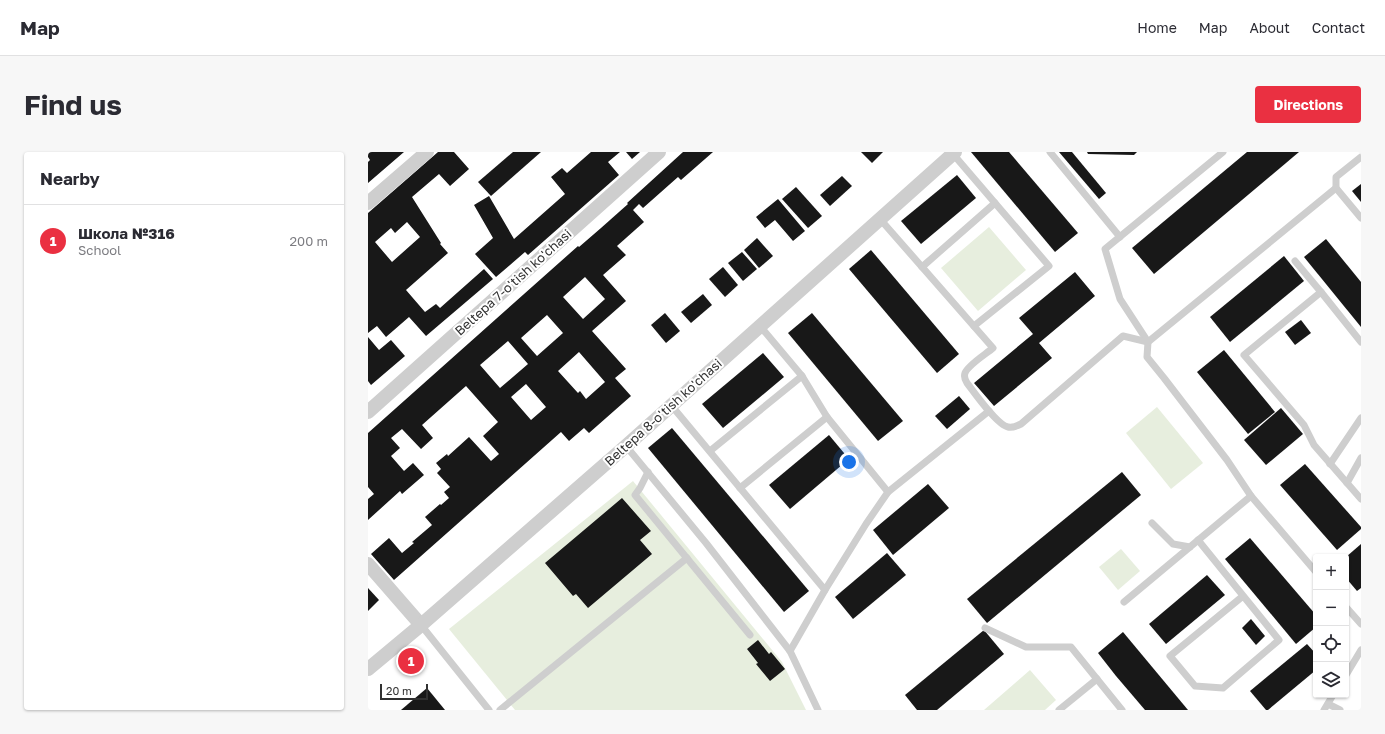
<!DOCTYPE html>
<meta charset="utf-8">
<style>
:root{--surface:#fff;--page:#f7f7f7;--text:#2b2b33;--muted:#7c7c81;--line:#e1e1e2;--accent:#ea3041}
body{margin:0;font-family:"Golos Text",sans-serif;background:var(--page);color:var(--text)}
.controls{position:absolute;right:12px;bottom:12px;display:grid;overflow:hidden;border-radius:4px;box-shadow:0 1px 3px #0004}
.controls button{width:36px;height:36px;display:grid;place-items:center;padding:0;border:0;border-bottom:1px solid var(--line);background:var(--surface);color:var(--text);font:20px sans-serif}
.scale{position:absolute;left:12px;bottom:10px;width:48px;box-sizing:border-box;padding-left:4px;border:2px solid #313131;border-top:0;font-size:11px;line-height:14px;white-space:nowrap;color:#313131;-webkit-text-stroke:3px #fff;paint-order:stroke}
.you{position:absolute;left:481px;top:310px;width:14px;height:14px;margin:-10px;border:3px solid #fff;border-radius:50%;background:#1a73e8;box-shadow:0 0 0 6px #1a73e833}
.badge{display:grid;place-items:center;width:26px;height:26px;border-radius:50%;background:var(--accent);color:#fff;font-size:13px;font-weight:700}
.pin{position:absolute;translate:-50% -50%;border:2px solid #fff;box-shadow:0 1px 4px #0006}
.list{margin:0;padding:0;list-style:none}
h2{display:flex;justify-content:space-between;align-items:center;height:52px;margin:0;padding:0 16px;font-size:17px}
h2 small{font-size:13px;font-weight:400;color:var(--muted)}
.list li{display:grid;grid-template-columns:26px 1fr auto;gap:12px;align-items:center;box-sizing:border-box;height:72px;padding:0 16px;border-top:1px solid var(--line)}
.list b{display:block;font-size:15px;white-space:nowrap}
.list p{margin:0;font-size:13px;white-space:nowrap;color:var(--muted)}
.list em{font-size:13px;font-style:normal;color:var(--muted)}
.icon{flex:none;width:22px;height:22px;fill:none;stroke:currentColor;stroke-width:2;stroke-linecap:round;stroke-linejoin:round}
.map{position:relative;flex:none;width:993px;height:558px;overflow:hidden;border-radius:4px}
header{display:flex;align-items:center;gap:24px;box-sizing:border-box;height:56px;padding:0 20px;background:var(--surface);border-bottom:1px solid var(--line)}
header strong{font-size:19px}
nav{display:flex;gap:22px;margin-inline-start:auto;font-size:14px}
.intro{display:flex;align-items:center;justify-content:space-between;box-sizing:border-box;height:96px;padding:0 24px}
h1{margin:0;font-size:28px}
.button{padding:10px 18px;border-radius:4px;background:var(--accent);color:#fff;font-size:14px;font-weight:700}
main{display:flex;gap:24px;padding:0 24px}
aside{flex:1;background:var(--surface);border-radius:4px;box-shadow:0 1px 3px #0004}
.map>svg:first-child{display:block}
.green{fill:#e7eede}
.building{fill:#181818;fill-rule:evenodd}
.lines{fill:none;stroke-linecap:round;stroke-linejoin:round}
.service{stroke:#cecece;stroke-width:7}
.minor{stroke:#cecece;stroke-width:14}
.labels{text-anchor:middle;stroke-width:4;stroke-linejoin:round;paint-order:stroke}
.street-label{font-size:13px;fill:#313131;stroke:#fff}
</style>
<header>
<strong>Map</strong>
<nav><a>Home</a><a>Map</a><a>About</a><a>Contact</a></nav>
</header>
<div class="intro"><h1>Find us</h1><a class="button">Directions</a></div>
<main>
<aside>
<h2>Nearby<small></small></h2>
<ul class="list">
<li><span class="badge">1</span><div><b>Школа №316</b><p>School</p></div><em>200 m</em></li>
</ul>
</aside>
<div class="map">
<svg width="993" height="558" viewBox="0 0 993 558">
<rect width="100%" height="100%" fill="#fff"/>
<g class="green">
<polygon points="621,75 658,118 610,159 573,116"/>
<polygon points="789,255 835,311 803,337 758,281"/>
<polygon points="265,329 414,510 438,558 147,558 81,477"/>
<polygon points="753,397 772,419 750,438 731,415"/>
<polygon points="662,518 688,548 677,558 616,558"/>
</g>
<g class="building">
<polygon points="0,0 36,0 0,31 0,10 2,8 0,5"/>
<path d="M70,0H86L101,17L82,34L71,22L44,45L73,91L72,92L80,101L38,138L57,160L68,152L72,156L116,117L125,127L58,184L41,165L18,185L9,174L0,181V61ZM39,70L52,85L24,110L7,90L23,76L27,81Z"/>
<polygon points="145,0 173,0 123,44 110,30"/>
<polygon points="223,0 252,0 240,10 251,23 160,103 157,100 128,125 107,102 125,86 106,53 121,44 146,87 197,42 183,25 194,16 199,21"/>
<polygon points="258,0 272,0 264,7"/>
<path d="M315,0H345L313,28L310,25L275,56L271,52L265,58L276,70L249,94L258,103L235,123L258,149L224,179L258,217L247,226L263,244L221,281L216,276L201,289L193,280L26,428L3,402L21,386L34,401L46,391L44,390L64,373L57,365L72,352L73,353L81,346L76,340L82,335L69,321L73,317L68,311L79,302L80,304L101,285L123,309L131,302L115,284L130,270L98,234L54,273L65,286L53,297L34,277L23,286L32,296L23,304L36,319L45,311L56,323L34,342L32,339L0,368V347L6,342L0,335V281L210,94L211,95L233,76L260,52L259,51ZM217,125L237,147L215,167L195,145ZM179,163L195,181L169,204L153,186ZM140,189L160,212L132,236L112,213ZM211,200L237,230L218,247L212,239L210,241L190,219ZM158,232L178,255L163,268L143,245Z"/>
<polygon points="493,0 515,0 504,11"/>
<polygon points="603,0 641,0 710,81 687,100"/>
<polygon points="691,0 704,0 738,41 731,47"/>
<polygon points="719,0 769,0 766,3 720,2"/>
<polygon points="879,0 931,0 786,122 764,96"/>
<polygon points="589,23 608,46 553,92 533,69"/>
<polygon points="474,24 484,34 462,54 452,43"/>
<polygon points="993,32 993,50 984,39"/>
<polygon points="428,35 454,64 440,76 414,47"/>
<polygon points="410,47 437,79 425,89 407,68 397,76 388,65"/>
<polygon points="389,86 405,104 391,116 376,98"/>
<polygon points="958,87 993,130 993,175 936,105"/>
<polygon points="503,98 591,202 569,221 481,117"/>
<polygon points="374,100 389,117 375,129 360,111"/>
<polygon points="916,104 936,129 862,190 842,165"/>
<polygon points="355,115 370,133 357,145 341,127"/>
<polygon points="707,120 727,144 671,191 684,206 626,254 606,231 665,182 651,166"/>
<polygon points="335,142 344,153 323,171 313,160"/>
<polygon points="297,161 312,179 298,191 283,173"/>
<polygon points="444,161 535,269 510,289 420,181"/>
<polygon points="933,168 943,181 927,193 917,180"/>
<polygon points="0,185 11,198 23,188 37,204 3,233 0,229"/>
<polygon points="856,198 907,260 880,282 829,220"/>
<polygon points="395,201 416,225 355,276 334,252"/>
<polygon points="591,244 602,257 579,277 567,264"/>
<polygon points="913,256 935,282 898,313 876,288"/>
<polygon points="304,276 441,439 416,460 280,296"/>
<polygon points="461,283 481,307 422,357 401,333"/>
<polygon points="937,312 993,375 993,377 969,398 912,333"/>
<polygon points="754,320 773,343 619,471 599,447"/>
<polygon points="560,332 581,356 525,403 505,378"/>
<polygon points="254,346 283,379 272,388 284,402 220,456 208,442 205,444 177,411"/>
<polygon points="882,386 948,463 948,475 928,492 857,407"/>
<polygon points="993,392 993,436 989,439 978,426 978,405"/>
<polygon points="519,401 538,423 485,467 467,445"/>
<polygon points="839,423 857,443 798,492 781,472"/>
<polygon points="0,436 11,448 0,459"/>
<polygon points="883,467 897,484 888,493 874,476"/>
<polygon points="616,478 636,502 569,558 549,558 537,543"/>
<polygon points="755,480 820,558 777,558 748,524 730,501"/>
<polygon points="390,488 401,502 403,500 417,517 402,529 388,512 390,511 379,497"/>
<polygon points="939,492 948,502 948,518 900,558 898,558 882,539"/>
<polygon points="59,536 77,558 33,558"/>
</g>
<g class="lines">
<g class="service">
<polyline points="682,0 752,85"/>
<polyline points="855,0 737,97 752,147 780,190 779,205 796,226 859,308 883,344 948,420"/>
<polyline points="585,2 681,114 606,174"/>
<polyline points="993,5 968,25 968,36 993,66"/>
<path d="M512,67L625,196C618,202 600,213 597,221C596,224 597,228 599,231C606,240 629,273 640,275C644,276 649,274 653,272L755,184L780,190"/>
<polyline points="927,109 953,140"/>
<polyline points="554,115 627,51"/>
<polyline points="780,190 968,36"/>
<polyline points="993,190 953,140 876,203 936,273 946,293 993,347"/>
<polyline points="303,253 457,438 498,372 520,340 459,265 434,224 392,174"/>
<polyline points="258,294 338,391 422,499 450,558"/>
<polyline points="342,299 434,224"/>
<polyline points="962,312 993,266"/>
<polyline points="280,320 272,336 267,343 382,483"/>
<polyline points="979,331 993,306"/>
<polyline points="372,336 459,265"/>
<polyline points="520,340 621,259"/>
<polyline points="784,371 805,392 822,395"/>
<polyline points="830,388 911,488 855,536 827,534 802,504 875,444"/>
<polyline points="756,450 883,344"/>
<polyline points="978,455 993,472"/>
<polyline points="53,473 121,558"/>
<polyline points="617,476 658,495 703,495 754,558"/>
<polyline points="422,499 457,438"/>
<polyline points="978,523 993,498"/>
<polyline points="960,552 972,558"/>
<polyline points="132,558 319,406"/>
<polyline points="691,558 729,527"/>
<polyline points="956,558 965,543"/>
</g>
<g class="minor">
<polyline points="0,51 59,0"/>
<polyline points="0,260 291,0"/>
<polyline points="0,412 53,473"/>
<polyline points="0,517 53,473 258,294 587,0"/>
</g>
</g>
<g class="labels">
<g class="street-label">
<text transform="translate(145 130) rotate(-42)" y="5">Beltepa 7-o'tish ko'chasi</text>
<text transform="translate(295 260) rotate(-42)" y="5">Beltepa 8-o'tish ko'chasi</text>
</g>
</g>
</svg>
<div class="controls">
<button>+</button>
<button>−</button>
<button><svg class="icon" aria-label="locate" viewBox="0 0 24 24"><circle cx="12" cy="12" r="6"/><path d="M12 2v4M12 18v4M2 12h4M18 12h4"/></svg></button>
<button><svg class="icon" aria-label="layers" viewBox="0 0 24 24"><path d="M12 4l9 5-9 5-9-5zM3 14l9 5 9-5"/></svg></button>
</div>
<div class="scale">20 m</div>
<div class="you"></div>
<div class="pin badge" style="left:43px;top:509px">1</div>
</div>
</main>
